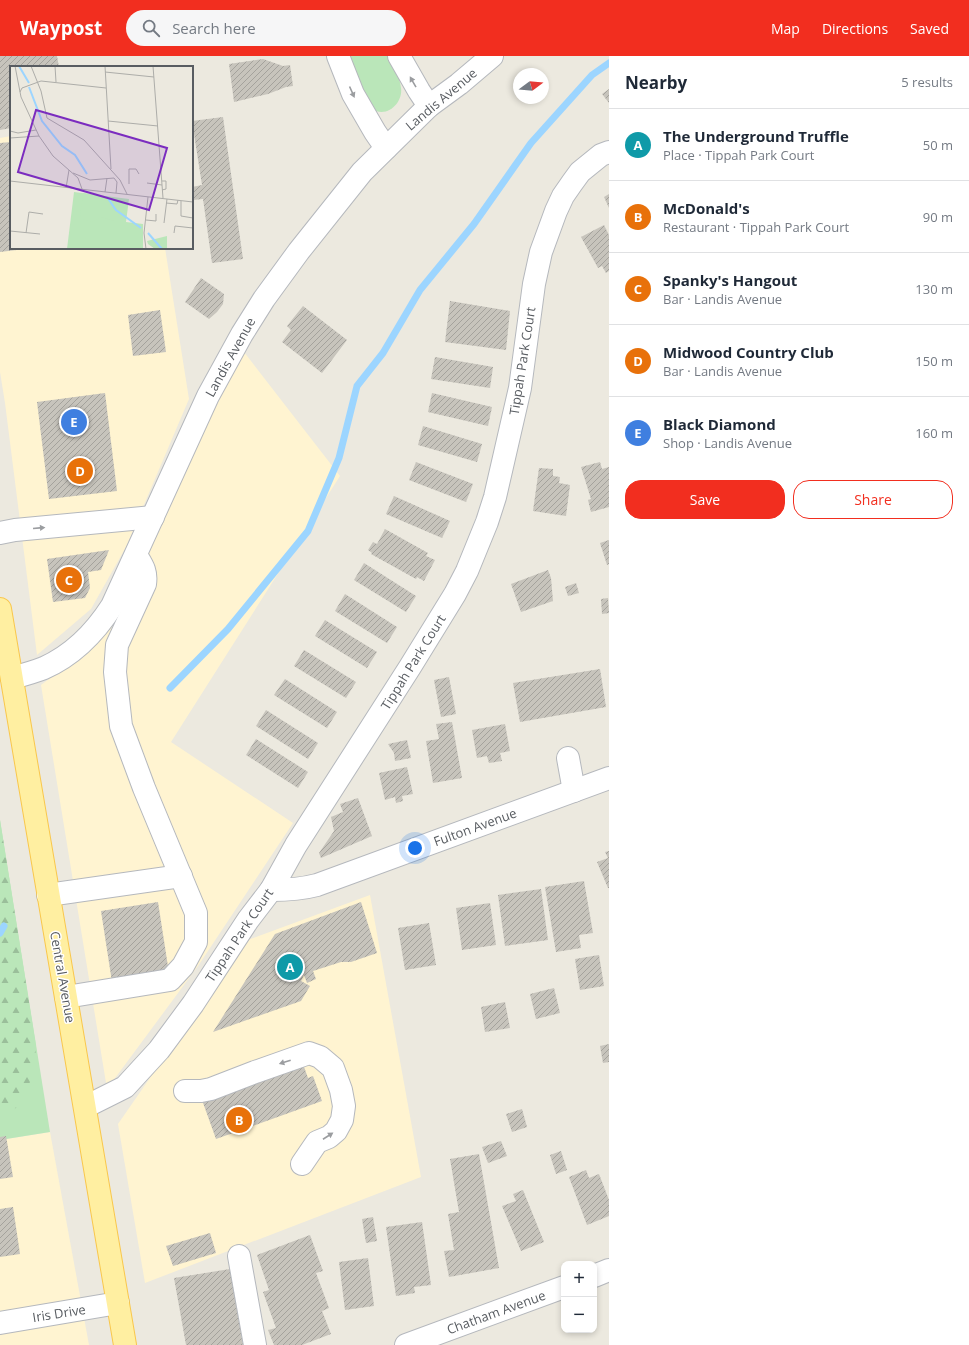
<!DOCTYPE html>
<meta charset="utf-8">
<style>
:root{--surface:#fff;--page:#f6f6f7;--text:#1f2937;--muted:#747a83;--line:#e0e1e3;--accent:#f22e1f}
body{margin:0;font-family:"Open Sans",sans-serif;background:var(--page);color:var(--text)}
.controls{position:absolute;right:12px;bottom:12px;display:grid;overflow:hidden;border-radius:8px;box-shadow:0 2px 6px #0003}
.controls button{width:36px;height:36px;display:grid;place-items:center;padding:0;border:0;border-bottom:1px solid var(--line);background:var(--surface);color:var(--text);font:20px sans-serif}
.compass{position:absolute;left:513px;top:12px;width:36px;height:36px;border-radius:50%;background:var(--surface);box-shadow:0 2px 6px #0003;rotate:74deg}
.you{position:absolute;left:415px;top:792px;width:14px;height:14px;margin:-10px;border:3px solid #fff;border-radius:50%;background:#1a73e8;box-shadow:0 0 0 6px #1a73e833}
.badge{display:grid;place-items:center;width:26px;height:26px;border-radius:50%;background:var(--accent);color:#fff;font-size:13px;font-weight:700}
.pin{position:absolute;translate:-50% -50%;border:2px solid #fff;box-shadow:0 1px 4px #0006}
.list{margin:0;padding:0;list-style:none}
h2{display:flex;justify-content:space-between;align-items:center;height:52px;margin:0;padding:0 16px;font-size:17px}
h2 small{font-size:13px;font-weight:400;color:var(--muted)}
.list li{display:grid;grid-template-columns:26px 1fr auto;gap:12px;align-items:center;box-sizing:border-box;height:72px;padding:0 16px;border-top:1px solid var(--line)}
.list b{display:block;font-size:15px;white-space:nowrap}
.list p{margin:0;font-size:13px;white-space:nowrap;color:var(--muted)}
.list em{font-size:13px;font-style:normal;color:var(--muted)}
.actions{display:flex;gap:8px;padding:12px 16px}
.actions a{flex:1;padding:9px 0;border:1px solid var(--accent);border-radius:16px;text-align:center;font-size:14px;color:var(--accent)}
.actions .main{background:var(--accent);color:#fff}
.icon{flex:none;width:22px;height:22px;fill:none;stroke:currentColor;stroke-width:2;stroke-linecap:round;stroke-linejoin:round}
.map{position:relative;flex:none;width:609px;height:1289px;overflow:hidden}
header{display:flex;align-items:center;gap:24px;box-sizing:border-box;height:56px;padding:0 20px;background:var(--accent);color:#fff}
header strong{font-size:19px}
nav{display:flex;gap:22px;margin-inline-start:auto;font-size:14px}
.search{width:280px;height:36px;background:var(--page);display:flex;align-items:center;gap:10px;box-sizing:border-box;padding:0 14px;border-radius:22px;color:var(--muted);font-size:15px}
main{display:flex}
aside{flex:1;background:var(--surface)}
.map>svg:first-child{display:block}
.commercial{fill:#fff4d1}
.green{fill:#bae6b9}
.forest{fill:url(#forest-firs)}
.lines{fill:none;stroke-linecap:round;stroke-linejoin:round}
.stream{stroke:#9cd5ff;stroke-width:7}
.building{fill:url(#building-hatch)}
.minor-casing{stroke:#b5b8bd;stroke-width:24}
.major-casing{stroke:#f9c74c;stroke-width:24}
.minor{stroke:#fff;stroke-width:22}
.major{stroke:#ffefa1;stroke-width:22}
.oneway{fill:#9b9da0}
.labels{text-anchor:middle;stroke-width:3;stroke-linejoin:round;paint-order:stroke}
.street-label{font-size:13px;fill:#585c61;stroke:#fff}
.inset-river{fill:none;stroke:#9cd5ff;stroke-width:2}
.inset-road{fill:none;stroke:#adada9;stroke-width:1}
.view{fill:#7b2cbf;fill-opacity:0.15;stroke:#7b2cbf;stroke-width:2}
.inset-edge{fill:none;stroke:#585c61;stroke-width:2}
</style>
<header>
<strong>Waypost</strong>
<div class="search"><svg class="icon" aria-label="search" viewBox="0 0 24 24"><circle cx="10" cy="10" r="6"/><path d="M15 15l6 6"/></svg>Search here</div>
<nav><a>Map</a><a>Directions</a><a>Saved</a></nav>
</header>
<main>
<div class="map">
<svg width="609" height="1289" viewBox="0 0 609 1289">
<defs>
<pattern id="forest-firs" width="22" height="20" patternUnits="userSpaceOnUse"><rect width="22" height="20" fill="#bae6b9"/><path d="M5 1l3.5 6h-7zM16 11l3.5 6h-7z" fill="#9abe9a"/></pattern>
<pattern id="building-hatch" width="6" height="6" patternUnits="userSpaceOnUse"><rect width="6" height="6" fill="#c7c4bc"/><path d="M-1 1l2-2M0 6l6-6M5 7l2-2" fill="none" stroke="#a4a29c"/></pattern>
</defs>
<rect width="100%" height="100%" fill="#ece9df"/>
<g class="commercial">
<polygon points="11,80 11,192 165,192 189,343 126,491 91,553 37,599 5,347 0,316 0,82"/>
<polygon points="244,296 340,420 171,686 293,767 198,910 107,1033 41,629 97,587 124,552 186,408"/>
<polygon points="370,839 421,1121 145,1227 118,1068 245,885"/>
<polygon points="50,1076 89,1289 0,1289 0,1084"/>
</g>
<g class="green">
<path d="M349,0H388C393,10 400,21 401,32C403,45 390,60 376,55C373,54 371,51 369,49Z"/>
<polygon points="0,764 50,1076 0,1084"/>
</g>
<polygon class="forest" points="0,764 36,990 34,1016 21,1048 0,1064"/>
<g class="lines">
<g class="stream">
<polyline points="170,632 228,573 308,475 339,402 357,330 383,297 420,234 474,168 531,87 592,19 609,7"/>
<polyline points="0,877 4,870"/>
</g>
</g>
<g class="building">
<polygon points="0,0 57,0 59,11 11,11 11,72 0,74"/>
<polygon points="263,3 283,10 290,9 293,30 286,31 268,38 234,46 229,8"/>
<polygon points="609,33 609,47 602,38"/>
<polygon points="223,61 243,203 212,207 203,143 193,144 192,139 192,131 202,129 192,65"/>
<polygon points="11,86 11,192 25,192 25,193 0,196 0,87"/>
<polygon points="609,138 609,152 604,141"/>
<polygon points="604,169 609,179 609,215 606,217 602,210 598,212 581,181"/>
<polygon points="201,222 224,238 223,248 217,256 209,263 185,246"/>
<polygon points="450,245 510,255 506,294 445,286"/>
<polygon points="303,250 347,284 322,317 282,286 291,274 287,270"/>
<polygon points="160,254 166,296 133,300 128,259"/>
<polygon points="435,301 493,311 490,332 431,323"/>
<polygon points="105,337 117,435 49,443 37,346"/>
<polygon points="432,337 492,351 488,370 428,356"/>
<polygon points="423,370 482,388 477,406 418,389"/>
<polygon points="416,406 473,428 466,446 409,424"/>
<polygon points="600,406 602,413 609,411 609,451 591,456 588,444 591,443 581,411"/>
<polygon points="539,412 553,413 553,420 560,421 559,427 570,429 566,460 533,455"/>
<polygon points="394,440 450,465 442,482 386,458"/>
<polygon points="385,473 428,497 426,500 435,504 424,525 417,521 416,523 371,498 372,497 368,494 373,486 377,488"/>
<polygon points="609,484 609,508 607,509 600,487"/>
<polygon points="109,494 101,514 88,516 90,532 85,542 53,546 47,503"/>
<polygon points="364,507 416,540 406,556 354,524"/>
<polygon points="548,514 551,522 553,545 521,556 511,528"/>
<polygon points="576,527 579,537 568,540 565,531"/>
<polygon points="345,538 397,571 387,587 335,555"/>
<polygon points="608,542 609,557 602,558 601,543"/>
<polygon points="325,564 377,596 367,612 315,580"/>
<polygon points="304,594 356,626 346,642 294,610"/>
<polygon points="600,613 606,651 520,666 513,627"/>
<polygon points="449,621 456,658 441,661 434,624"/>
<polygon points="285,623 337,656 327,672 274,639"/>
<polygon points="266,654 318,687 308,703 256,670"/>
<polygon points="452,666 462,722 433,727 426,685 439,683 436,668"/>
<polygon points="505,668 510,695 500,697 502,705 489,707 487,700 477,702 472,674"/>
<polygon points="256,683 308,716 298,732 246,699"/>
<polygon points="407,684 411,702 395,705 394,697 388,688"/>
<polygon points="407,711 413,738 402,740 403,745 396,747 395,741 385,744 379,717"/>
<polygon points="358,742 372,780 321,802 319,797 334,775 331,761 343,756 340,748"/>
<polygon points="609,795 609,832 608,832 597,806 608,802 605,796"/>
<polygon points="584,825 593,877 579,879 581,892 556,896 545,831"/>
<polygon points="541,833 548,884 505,890 498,839"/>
<polygon points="158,846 169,917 112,926 101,855"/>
<polygon points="361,846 377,897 351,906 341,906 313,915 316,923 307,927 304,919 301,925 310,930 301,945 213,976 275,878"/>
<polygon points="490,847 496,889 462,894 456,852"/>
<polygon points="429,867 436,909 405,914 398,872"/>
<polygon points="599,899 604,930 580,934 575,903"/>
<polygon points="554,932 560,957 536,963 530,938"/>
<polygon points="505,946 510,972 485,976 481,951"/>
<polygon points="609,988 609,1006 603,1007 600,990"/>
<polygon points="303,1008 308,1022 313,1020 322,1045 216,1083 202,1044"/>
<polygon points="522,1053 527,1071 512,1076 506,1058"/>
<polygon points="6,1080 13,1121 0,1123 0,1081"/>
<polygon points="501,1085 507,1100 488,1107 482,1091"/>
<polygon points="561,1095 567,1114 556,1118 550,1099"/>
<polygon points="479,1098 499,1212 449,1221 444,1195 454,1194 448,1158 459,1156 450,1103"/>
<polygon points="586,1114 589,1122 599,1118 609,1144 609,1160 587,1169 569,1121"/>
<polygon points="523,1134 544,1186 521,1195 502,1150 516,1145 513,1138"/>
<polygon points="13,1151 20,1198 0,1201 0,1153"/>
<polygon points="373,1161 377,1185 366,1187 362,1163"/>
<polygon points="422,1166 431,1229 414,1231 415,1237 396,1240 386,1171"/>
<polygon points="210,1177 216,1197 173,1210 166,1190"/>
<polygon points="310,1179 323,1215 316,1217 329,1252 322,1255 331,1278 302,1289 274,1289 268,1274 276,1272 263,1236 269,1234 257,1199"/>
<polygon points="368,1202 374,1250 345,1254 339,1206"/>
<polygon points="230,1213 243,1289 186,1289 174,1222"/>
</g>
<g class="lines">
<g class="minor-casing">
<g id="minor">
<polyline points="338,0 353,38 375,76 386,92"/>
<polyline points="399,0 419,35 429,50"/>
<polyline points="0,477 15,474 153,461"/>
<path d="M12,622C23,619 34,616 44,612C73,599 96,575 112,550L208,340L242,278L264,243L299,195L362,116L429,50L459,28L492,0"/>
<polyline points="568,702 574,735"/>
<path d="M271,834C287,834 302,833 317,829L609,722"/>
<polyline points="48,839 181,820"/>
<path d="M66,941L170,924L183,910L196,886V857L144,732L121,670L115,616L117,589L145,528C147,515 142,509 136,499"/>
<polyline points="185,1035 201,1035 211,1033 255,1016 309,997 320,1001 333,1012 341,1034 344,1050 342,1064 336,1075 329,1081 317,1086 302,1108"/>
<polyline points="85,1051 125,1031 159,994 193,948 248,864 271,834 296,789 410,611 455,538 467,515 487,466 495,441 520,332 534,228 541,196 556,155 563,140 572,127 580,116 601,99 609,96"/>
<polyline points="239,1200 255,1289"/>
<polyline points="594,1220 609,1214"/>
<polyline points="0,1267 118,1247"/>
<polyline points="406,1289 564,1231"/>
</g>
</g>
<g class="major-casing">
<polyline id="major" points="0,553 125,1289"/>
</g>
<use href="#minor" class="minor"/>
<use href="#major" class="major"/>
</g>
<defs><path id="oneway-solid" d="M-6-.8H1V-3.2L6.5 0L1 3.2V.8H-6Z"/></defs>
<g class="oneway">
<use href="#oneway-solid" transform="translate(413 26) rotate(-120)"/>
<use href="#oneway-solid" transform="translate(352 36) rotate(66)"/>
<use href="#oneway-solid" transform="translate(39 472) rotate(-5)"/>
<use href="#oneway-solid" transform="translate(285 1006) rotate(162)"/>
<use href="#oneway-solid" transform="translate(328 1080) rotate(-33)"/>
</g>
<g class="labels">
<g class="street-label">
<text transform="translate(441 43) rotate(-40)" y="5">Landis Avenue</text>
<text transform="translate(230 301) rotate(-61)" y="5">Landis Avenue</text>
<text transform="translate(522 305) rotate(-81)" y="5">Tippah Park Court</text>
<text transform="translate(413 606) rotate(-58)" y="5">Tippah Park Court</text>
<text transform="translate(475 771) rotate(-20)" y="5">Fulton Avenue</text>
<text transform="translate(239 879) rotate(-56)" y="5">Tippah Park Court</text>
<text transform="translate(63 921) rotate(80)" y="5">Central Avenue</text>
<text transform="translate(496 1256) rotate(-20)" y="5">Chatham Avenue</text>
<text transform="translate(59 1257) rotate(-9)" y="5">Iris Drive</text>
</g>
</g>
<g transform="translate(10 10)">
<rect width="183" height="183" fill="#ece9df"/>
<path d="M64,126L119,133L116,156L133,158V183H57ZM157,170V183H145L138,178L137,175Z" fill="#bae6b9"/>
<path d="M73,127L112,133L117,139L116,147L104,155L91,151L81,156L70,152Z" fill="#bae6b9"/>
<path class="inset-river" d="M9,0L19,17M19,21L32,55L52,80L65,89L77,108M97,131L106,144L131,162M138,167L152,183"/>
<path class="inset-road" d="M5,0L11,31L29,70L43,90L68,112L72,123M21,0L31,25L37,52L74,74L110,114L117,128M45,0L46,16M95,0L101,103M143,0L153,132M95,6L144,11M10,26L12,22L31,15L96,22M98,55L148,60M0,65L8,67L26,64M0,72L29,70M63,107L80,114L104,112L107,116L106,127M0,115L183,136M152,115H156V123L152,124M137,117L152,119M119,118V103H126L129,108M56,122L59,104M95,126L97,112M171,135V150L183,152M156,137L167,138L168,134M136,154L146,155V148M154,157L157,133M0,165L30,168M16,167L19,146L33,148M164,167L165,160L183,162M136,183L134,167L138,131"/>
<path class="view" d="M26,44L157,82L139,144L8,106Z"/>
<rect width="183" height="183" class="inset-edge"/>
</g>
</svg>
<div class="controls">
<button>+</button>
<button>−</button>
</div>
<svg class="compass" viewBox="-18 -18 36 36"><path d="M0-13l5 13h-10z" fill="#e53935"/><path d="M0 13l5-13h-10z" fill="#747a83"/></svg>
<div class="you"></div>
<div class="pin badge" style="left:290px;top:911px;background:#0f9aa8">A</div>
<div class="pin badge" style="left:239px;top:1064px;background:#e8710a">B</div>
<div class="pin badge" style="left:69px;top:524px;background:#e8710a">C</div>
<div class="pin badge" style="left:80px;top:415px;background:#e8710a">D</div>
<div class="pin badge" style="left:74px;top:366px;background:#3f7fe0">E</div>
</div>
<aside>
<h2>Nearby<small>5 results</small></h2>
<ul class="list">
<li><span class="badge" style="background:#0f9aa8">A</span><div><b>The Underground Truffle</b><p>Place · Tippah Park Court</p></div><em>50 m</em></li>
<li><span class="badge" style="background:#e8710a">B</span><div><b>McDonald's</b><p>Restaurant · Tippah Park Court</p></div><em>90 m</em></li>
<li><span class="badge" style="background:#e8710a">C</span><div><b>Spanky's Hangout</b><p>Bar · Landis Avenue</p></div><em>130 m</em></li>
<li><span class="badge" style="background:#e8710a">D</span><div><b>Midwood Country Club</b><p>Bar · Landis Avenue</p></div><em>150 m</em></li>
<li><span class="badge" style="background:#3f7fe0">E</span><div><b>Black Diamond</b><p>Shop · Landis Avenue</p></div><em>160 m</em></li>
</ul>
<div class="actions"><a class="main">Save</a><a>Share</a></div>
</aside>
</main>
